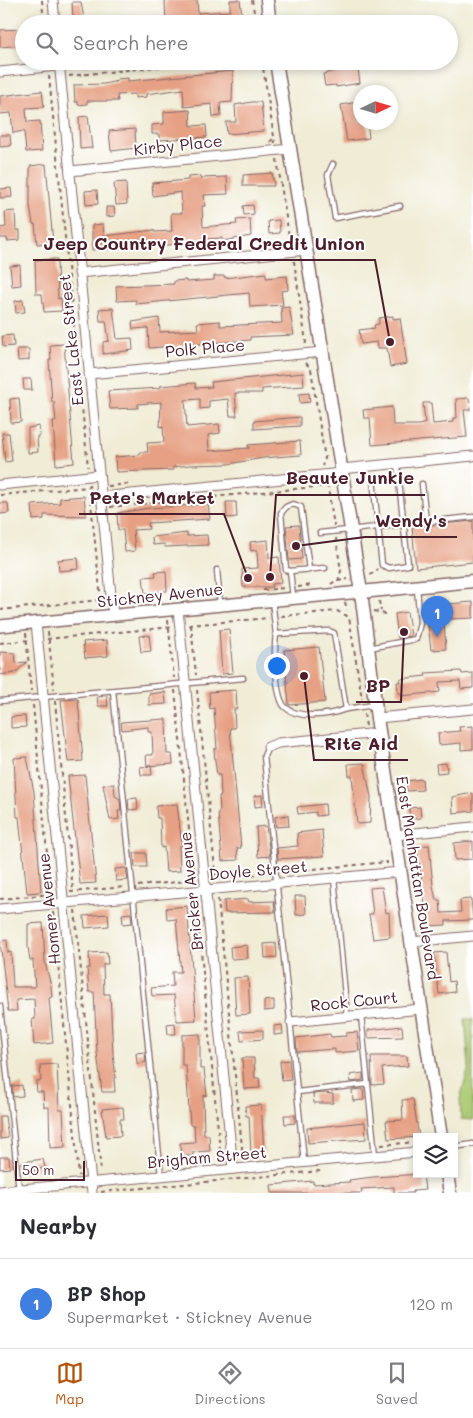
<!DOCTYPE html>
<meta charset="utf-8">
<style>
:root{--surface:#fff;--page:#f7f7f7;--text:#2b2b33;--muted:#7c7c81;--line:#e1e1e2;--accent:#b45309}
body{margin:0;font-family:Mali,sans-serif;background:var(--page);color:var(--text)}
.controls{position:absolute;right:15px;bottom:15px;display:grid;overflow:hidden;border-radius:0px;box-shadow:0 2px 8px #0003}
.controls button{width:45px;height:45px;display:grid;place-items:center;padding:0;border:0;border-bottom:1px solid var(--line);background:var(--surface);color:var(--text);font:25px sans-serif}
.compass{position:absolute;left:353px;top:85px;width:45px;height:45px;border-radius:50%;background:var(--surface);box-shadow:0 2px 8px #0003;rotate:86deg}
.scale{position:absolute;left:15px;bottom:12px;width:70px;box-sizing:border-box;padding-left:5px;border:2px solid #4a1f2b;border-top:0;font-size:14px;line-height:18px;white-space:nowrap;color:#4a1f2b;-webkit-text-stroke:4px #fff;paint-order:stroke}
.you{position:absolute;left:276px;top:665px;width:18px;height:18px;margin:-12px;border:4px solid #fff;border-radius:50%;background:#1a73e8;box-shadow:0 0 0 8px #1a73e833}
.badge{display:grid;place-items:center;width:32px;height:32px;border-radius:50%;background:var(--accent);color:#fff;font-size:16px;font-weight:700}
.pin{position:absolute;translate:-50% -41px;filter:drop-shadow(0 1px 2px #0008)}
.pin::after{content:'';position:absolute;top:26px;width:18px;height:15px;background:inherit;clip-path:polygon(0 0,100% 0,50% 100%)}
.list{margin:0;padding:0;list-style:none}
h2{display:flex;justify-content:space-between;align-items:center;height:65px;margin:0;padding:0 20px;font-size:21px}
h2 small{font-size:16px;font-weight:400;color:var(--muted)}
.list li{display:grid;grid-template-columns:32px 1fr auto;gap:15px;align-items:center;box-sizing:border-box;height:90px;padding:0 20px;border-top:1px solid var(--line)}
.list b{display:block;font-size:19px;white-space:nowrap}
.list p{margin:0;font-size:16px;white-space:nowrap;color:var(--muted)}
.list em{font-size:16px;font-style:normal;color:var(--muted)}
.icon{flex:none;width:28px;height:28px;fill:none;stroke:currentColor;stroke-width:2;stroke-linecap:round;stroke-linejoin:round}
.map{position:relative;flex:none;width:473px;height:1193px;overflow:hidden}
.search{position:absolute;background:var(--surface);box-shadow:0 2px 8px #0003;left:15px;right:15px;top:15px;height:55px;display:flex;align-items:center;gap:12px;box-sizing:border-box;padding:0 18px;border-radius:28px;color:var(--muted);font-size:19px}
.sheet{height:155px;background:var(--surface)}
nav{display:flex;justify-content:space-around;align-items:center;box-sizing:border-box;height:70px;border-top:1px solid var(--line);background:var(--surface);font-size:14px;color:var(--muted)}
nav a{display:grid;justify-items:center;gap:2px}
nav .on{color:var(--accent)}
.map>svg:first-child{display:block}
.green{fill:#aaca72;stroke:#7a744e}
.building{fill:#e6a083}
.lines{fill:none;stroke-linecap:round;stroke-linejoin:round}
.service-casing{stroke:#846766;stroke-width:7}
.minor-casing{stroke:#846766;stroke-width:11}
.tertiary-casing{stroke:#846766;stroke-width:14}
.secondary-casing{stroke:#846766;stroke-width:15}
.path{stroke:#846766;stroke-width:2;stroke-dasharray:4 4;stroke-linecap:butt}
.service{stroke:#fff;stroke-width:4.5}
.minor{stroke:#fff;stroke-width:9}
.tertiary{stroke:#fff;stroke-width:11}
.secondary{stroke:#fff;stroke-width:12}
.labels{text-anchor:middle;stroke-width:4;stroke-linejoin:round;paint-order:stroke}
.street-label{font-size:16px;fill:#4a1f2b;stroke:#fff}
.leader{fill:none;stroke:#4a1f2b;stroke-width:2}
.callout-dot{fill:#4a1f2b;stroke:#fff;stroke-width:2}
.callout-label{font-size:18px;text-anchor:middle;font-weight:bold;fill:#4a1f2b;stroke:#fff;stroke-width:4;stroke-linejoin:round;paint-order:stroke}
</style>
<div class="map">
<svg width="473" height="1193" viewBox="0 0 473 1193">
<rect width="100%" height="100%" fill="#fff"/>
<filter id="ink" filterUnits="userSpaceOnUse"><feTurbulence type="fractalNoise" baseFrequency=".02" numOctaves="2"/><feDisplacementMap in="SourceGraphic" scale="10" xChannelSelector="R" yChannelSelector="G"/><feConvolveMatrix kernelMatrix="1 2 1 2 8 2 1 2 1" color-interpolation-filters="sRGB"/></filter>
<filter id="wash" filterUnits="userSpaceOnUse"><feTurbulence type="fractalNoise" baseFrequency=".0096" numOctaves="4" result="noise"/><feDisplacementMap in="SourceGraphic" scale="20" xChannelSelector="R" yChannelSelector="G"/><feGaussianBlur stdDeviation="1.12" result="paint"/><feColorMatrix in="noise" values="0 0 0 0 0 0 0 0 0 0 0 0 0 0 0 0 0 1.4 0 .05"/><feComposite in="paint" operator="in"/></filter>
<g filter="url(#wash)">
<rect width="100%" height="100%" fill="#f0ecd5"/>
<polygon class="green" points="465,1019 473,1019 473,1120 461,1119 460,1099 469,1067"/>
<g id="blocks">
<g class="building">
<polygon points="197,0 198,13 230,11 230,0 240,0 243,23 231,24 231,20 216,22 216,24 166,24 165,1"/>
<polygon points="72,2 81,2 85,24 76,24 76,19 73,19"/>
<polygon points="24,29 24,45 0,47 0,30"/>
<polygon points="358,68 360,83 336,87 336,85 325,86 323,74 343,69 343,70"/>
<polygon points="233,71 232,102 220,103 221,116 213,117 212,104 184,107 183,89 146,94 146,97 135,98 135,94 117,95 118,101 87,101 87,104 78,105 78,102 75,102 74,85 104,84 117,81 117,79 128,78 128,81"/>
<polygon points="42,91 44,107 26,108 27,122 40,121 42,151 26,152 24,131 13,133 11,113 0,114 0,96"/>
<polygon points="252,102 261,102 264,131 227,134 226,122 236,122 235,105"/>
<polygon points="357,102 360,121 367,122 369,138 347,141 341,105"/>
<polygon points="190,110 191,126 206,125 207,137 159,140 159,134 152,134 152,125 164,124 164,112"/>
<polygon points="88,116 92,148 80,149 79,117"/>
<polygon points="135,129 136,148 111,151 109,131"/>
<polygon points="0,135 10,135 11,146 0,147"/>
<polygon points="46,164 53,243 37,244 35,224 33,224 30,206 30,166"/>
<polygon points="272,173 274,186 243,186 243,175"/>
<polygon points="200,176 200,178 227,177 228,194 204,195 205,206 202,206 203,227 237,224 236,220 250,219 251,236 222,241 222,238 201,239 201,242 155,246 92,250 92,225 103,224 104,236 154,230 154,232 172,231 171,213 182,213 181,192 153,196 152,183 188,180 188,177"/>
<polygon points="126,182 127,204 116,205 114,183"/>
<polygon points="11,188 12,197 0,198 0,189"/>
<polygon points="97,190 98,204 86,205 85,191"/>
<polygon points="253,205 254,214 244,215 243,206"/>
<polygon points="106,207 114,207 115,216 106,217"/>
<polygon points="15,211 16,230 20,230 20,240 7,241 7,238 0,238 0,228 6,227 5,212"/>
<polygon points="279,220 280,233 269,234 268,221"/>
<polygon points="57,259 58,299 61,298 62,311 44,312 42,294 36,294 35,260"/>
<polygon points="20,265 21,285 12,286 10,266"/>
<polygon points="266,273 266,278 287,276 288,290 281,291 283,305 250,307 249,293 136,304 136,300 117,301 116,286 174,284 174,281 186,280 186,282 214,280 214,276 225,276 225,278"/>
<polygon points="23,300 25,312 16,313 15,301"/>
<polygon points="289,307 294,335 250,337 250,340 149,348 148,328 133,329 132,322 159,318 160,332 198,330 197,323 220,321 220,326 282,323 281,308"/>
<polygon points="113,308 117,339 132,338 133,350 103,354 103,342 109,341 106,321 100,321 99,309"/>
<polygon points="393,316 393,319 400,318 407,364 390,367 387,348 378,348 377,342 361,344 359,330 375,328 374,325 379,324 379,318"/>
<polygon points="13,335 14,346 3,347 2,336"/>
<polygon points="64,344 74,463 56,465 53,421 56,421 54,402 52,402 49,360 51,360 50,345"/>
<polygon points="17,349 29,349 29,360 18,361"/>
<polygon points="303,373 304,386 262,389 262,393 235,393 237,416 230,416 228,399 209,401 209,408 200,409 200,399 185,400 187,427 219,424 220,433 208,435 209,451 249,448 248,445 300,441 301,455 263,458 228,464 190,465 173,467 173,470 116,472 115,457 140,455 140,452 148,452 147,443 164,442 163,426 160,427 161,402 138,404 138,408 110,409 108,391 160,388 160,386 195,383 196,388 212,387 211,382"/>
<polygon points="23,379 31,379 32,390 24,390"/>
<polygon points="309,393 310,402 300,403 299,394"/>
<polygon points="19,398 21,422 11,423 10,399"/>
<polygon points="469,398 470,410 464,410 467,437 372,445 370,418 364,418 363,410 392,407 393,425 419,425 425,423 423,403 431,403 433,424 453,422 453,418 457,418 456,399"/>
<polygon points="300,417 300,426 254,429 254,421"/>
<polygon points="39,426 40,436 37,436 38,452 28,453 28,428"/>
<polygon points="2,433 9,433 12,461 5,462"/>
<polygon points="84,496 86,516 44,515 44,519 33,520 32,505 60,503 60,498"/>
<polygon points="226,502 236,502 237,517 227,518"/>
<polygon points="0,503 8,503 9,513 0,514"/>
<polygon points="208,504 210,519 148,523 149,529 133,530 135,551 125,552 123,530 118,530 117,513 150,508"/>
<polygon points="473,521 473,562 416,568 412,527"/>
<polygon points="299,525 302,559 289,560 286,526"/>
<polygon points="187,533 187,536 207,535 208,545 165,547 164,544 153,545 152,537"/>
<polygon points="268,540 269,558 279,557 281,583 272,584 272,587 243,587 242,569 258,568 257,550 251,551 250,542"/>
<polygon points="78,558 79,569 59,571 58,560"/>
<polygon points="166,571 167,591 145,593 143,577 156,576 155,572"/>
<polygon points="473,602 473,618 449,619 448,604"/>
<polygon points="407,612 411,636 398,638 395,614"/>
<polygon points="444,622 446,649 431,650 428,624"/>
<polygon points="229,629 233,673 222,674 219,630"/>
<polygon points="149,635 151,651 141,652 139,636"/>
<polygon points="107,640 108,656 85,658 83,642"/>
<polygon points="319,647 325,702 289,705 284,650"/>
<polygon points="0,652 15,653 16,663 27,662 15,673 0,675"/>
<polygon points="461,671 462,674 473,673 473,688 461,689 460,681 439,682 440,692 401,696 401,693 398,693 397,682 400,682 399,679 426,676 425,673"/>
<polygon points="236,690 237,709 234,709 235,728 230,728 241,848 237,848 238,860 222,861 218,812 220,811 219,796 221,796 220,775 217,775 215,761 214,749 217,749 214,708 210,709 209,692"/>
<polygon points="165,692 166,704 149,705 149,694"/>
<polygon points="107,696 108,706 98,706 97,697"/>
<polygon points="78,699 83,761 68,762 61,700"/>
<polygon points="25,716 26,727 11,728 11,717"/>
<polygon points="166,719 167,754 172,754 173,764 147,766 146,755 153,755 152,732 148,732 148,727 122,730 121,722"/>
<polygon points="473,726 473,749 461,750 461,743 439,745 438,733 460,731 459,727"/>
<polygon points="27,757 34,792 41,892 27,893 19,817 17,817 14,758"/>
<polygon points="364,763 371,797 370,823 357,824 352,776 349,776 348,764"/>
<polygon points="446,763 447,772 437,773 436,764"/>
<polygon points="151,766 152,775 141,775 140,767"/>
<polygon points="85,775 96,883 80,884 68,776"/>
<polygon points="422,779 423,790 407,791 406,781"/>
<polygon points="114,784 115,796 120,799 121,811 118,811 119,819 110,820 103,785"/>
<polygon points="473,793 473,811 453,813 452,797"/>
<polygon points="262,795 263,806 255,807 254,796"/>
<polygon points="137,798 138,809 129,810 128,799"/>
<polygon points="177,804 182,846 179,846 180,871 166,872 164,847 161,848 160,818 157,818 156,806"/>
<polygon points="325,804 326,815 316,816 316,812 298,814 297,807"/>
<polygon points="420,807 421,818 410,819 409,808"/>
<polygon points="288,815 289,826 276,827 275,817"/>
<polygon points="266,826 270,856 258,857 256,827"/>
<polygon points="322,830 324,856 278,859 277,848 298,846 297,833"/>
<polygon points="473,841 473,859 455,860 454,843"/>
<polygon points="429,845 433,886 436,900 440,900 441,913 461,912 460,900 471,899 473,920 446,921 446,925 428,926 417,846"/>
<polygon points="134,853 146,853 147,867 135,867"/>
<polygon points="126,868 128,880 116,881 115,869"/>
<polygon points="382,887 386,913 389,912 390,937 373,939 369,914 373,914 370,888"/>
<polygon points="295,896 305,896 306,914 296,915"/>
<polygon points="248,899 249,902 274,901 275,912 225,913 224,901"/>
<polygon points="187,906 196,1020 177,1021 174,995 152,996 151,988 173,986 172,972 181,972 176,919 167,920 166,908"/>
<polygon points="131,913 132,923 123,924 122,914"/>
<polygon points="108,914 109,926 85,928 84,916"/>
<polygon points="43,923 45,962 51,986 52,997 49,998 53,1043 34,1045 32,1019 35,1019 34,999 16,1000 17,1011 8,1011 0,941 7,940 8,953 11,952 13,987 35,987 33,960 30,960 28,947 28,924"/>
<polygon points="276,943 277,957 265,958 264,944"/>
<polygon points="247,945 248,958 231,959 230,947"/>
<polygon points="107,952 108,964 103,964 104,994 110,994 113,1054 116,1078 114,1078 115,1092 102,1092 97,1053 94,992 89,992 87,968 90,968 89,953"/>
<polygon points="446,952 449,982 454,981 455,992 439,994 434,953"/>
<polygon points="248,977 250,1014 236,1015 234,978"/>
<polygon points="274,1000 274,1010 264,1011 264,1001"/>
<polygon points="175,1023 176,1034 168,1034 167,1024"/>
<polygon points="282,1025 283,1034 274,1035 274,1026"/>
<polygon points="402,1026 403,1037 368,1038 368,1030"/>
<polygon points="263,1030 263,1039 241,1041 240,1031"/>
<polygon points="357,1032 359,1051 335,1053 335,1049 297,1052 296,1038 330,1034 331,1037 346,1036 346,1033"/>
<polygon points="200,1034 200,1069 204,1069 207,1095 203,1096 204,1135 209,1135 210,1151 193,1152 193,1156 181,1156 180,1143 195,1142 194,1125 190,1125 186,1065 182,1065 182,1035"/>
<polygon points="145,1052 146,1062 137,1064 136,1053"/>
<polygon points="371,1056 407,1056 408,1066 382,1068 384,1084 372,1085"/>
<polygon points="242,1058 254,1058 255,1078 259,1078 260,1088 244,1089"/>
<polygon points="289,1060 291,1080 282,1081 280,1061"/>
<polygon points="57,1064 59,1110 63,1110 65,1147 50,1148 49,1107 44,1107 43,1092 37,1092 36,1081 41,1081 40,1065"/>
<polygon points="363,1073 363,1080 351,1082 350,1075"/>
<polygon points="22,1085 23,1096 13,1097 12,1086"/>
<polygon points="363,1089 364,1100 353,1101 352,1090"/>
<polygon points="324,1093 333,1094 333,1103 314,1103 313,1094"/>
<polygon points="413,1099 419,1137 388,1139 386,1121 403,1120 402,1100"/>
<polygon points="261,1105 264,1152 251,1153 249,1116 246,1116 245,1106"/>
<polygon points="123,1107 124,1119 120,1119 121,1136 106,1137 102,1109"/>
<polygon points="284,1115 295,1115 295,1123 285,1124"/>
<polygon points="0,1116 5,1116 8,1138 0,1139"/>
<polygon points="365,1122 366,1139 308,1143 307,1128"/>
<polygon points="0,1157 9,1157 10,1168 0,1169"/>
<polygon points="43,1159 45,1168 23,1172 22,1162"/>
<polygon points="423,1174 425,1190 413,1191 413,1193 394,1193 394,1187 361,1189 362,1193 272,1193 271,1185 313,1181 313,1184 350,1182 349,1180 373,1177"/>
</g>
</g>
</g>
<g filter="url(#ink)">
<use href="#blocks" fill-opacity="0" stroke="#846766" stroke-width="1"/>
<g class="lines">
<g class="service-casing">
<g id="service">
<polyline points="333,164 328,175 335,218 400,206"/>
<polyline points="373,479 382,565 389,568 408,565 397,463"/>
<polyline points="422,484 426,522"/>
<polyline points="320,533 473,517"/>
<polyline points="217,570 220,604"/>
<polyline points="290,571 286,570 281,513 286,507 293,504 301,507 309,570"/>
<polyline points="293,597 290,571 325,568"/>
<polyline points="272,600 276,634 329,631 334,633 346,709 374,705"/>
<path d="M276,634C274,648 275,697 285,707C299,720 330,715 346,709"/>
<polyline points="369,648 416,639 420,623 417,588"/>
<polyline points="113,691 161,1176"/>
<polyline points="0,701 243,678"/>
<polyline points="268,747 264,756 304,1162"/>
<polyline points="334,878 347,1016"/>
<polyline points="0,1006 19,1190"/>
<polyline points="361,1015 375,1156"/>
<polyline points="297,1092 368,1084"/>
<polyline points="454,1147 473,1144"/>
</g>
</g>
<g class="minor-casing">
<g id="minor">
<polyline points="53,0 55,24"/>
<polyline points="59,61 113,616"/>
<polyline points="0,72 103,61"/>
<polyline points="70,171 290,149"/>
<polyline points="79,273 306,250"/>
<polyline points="89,374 323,352"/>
<polyline points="341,469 473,456"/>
<polyline points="0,485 99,475"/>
<polyline points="101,497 342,473"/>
<polyline points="178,609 233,1169"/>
<polyline points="36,623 92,1193"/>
<polyline points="377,718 473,709"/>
<polyline points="268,747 278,743 379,733"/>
<polyline points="395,835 473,827"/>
<polyline points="0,909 400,872"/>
<polyline points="411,942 473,936"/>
<polyline points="291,1022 421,1009"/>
<polyline points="0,1191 417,1152"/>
</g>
</g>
<g class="tertiary-casing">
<polyline id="tertiary" points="0,626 361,592"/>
</g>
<g class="secondary-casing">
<g id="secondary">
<polyline points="267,0 270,24"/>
<polyline points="276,61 361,592 377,718 441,1137"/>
<polyline points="361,592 473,581"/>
<polyline points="447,1174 450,1193"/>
</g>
</g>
<g class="path">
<polyline points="42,0 44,24"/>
<polyline points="252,0 256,24"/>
<polyline points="262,61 275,143"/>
<polyline points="49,76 88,467"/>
<polyline points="69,76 214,61"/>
<polyline points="270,142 274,138"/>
<polyline points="277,159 290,243"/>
<polyline points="294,261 306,342 305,345"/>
<polyline points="306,363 311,369 325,459 322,466"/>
<polyline points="89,484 101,600"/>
<polyline points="108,486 131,484"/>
<polyline points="0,495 89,487"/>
<polyline points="110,507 325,486 328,488 334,526"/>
<polyline points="336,538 341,571 338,581"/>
<polyline points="370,575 378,569"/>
<polyline points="338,581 348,579"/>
<polyline points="331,584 337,580"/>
<polyline points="298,587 311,585"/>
<polyline points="263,590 286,588"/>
<polyline points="379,601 381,611"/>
<polyline points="345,602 347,610"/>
<polyline points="0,610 100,600"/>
<polyline points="374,611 385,614"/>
<polyline points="281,616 337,611 349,617 362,699"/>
<polyline points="168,620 174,678"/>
<polyline points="189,625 269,618"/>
<polyline points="191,625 196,675"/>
<polyline points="48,632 54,689"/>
<polyline points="26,633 31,691"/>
<polyline points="47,639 172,627"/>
<polyline points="0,643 30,640"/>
<polyline points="175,690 194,879"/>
<polyline points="197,690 216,879"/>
<polyline points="55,701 73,891"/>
<polyline points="33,705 51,895"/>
<polyline points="364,714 366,726"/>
<polyline points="282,872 387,862 387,864"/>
<polyline points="212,879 270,873"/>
<polyline points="138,886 195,880"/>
<polyline points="70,892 125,887"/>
<polyline points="0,899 53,894"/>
<polyline points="196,899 221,1161"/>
<polyline points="218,899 243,1158"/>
<polyline points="75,910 101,1172"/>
<polyline points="53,912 79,1176"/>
<polyline points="381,1145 417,1142"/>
<polyline points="101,1192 320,1171"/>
</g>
<use href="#service" class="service"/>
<use href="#minor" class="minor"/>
<use href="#tertiary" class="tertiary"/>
<use href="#secondary" class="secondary"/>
</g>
</g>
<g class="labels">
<g class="street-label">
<text transform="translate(178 145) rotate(-6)" y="6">Kirby Place</text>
<text transform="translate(71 340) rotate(-96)" y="6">East Lake Street</text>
<text transform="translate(205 348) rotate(-5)" y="6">Polk Place</text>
<text transform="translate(160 595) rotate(-6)" y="6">Stickney Avenue</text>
<text transform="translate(258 870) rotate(-5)" y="6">Doyle Street</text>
<text transform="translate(418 878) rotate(81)" y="6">East Manhattan Boulevard</text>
<text transform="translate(191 891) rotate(-96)" y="6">Bricker Avenue</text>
<text transform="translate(49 909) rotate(-96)" y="6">Homer Avenue</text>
<text transform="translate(354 1001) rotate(-6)" y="6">Rock Court</text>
<text transform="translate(207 1157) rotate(-5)" y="6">Brigham Street</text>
</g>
</g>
<path class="leader" d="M390 342L375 260H33M270 577L276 495H425M248 578L224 514H79M296 546L365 537H457M404 632L401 702H356M304 676L314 760H408"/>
<g class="callout-dot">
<circle cx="390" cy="342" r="5"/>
<circle cx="270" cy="577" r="5"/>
<circle cx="248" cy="578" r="5"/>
<circle cx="296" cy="546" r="5"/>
<circle cx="404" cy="632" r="5"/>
<circle cx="304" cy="676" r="5"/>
</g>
<g class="callout-label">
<text x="204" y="250">Jeep Country Federal Credit Union</text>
<text x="350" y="484">Beaute Junkie</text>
<text x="152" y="504">Pete's Market</text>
<text x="411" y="527">Wendy's</text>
<text x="378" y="692">BP</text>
<text x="361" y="750">Rite Aid</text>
</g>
</svg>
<div class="controls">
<button><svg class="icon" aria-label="layers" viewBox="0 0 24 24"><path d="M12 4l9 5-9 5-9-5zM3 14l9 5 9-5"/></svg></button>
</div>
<svg class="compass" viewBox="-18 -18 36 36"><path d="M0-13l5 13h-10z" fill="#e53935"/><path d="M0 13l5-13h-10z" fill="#7c7c81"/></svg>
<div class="scale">50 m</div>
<div class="you"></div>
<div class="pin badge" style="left:437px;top:637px;background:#3f7fe0">1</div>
<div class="search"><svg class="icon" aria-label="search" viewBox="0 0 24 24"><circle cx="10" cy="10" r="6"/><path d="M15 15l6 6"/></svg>Search here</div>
</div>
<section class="sheet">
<h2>Nearby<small></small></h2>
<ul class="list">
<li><span class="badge" style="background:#3f7fe0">1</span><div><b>BP Shop</b><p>Supermarket · Stickney Avenue</p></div><em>120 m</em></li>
</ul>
</section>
<nav>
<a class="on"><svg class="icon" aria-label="map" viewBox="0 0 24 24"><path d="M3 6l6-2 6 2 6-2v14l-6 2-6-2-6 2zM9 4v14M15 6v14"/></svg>Map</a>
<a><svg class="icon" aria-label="directions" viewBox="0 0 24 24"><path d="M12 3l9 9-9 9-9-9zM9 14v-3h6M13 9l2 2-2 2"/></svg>Directions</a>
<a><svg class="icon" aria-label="saved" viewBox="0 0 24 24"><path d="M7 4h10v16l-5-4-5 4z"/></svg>Saved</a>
</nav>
